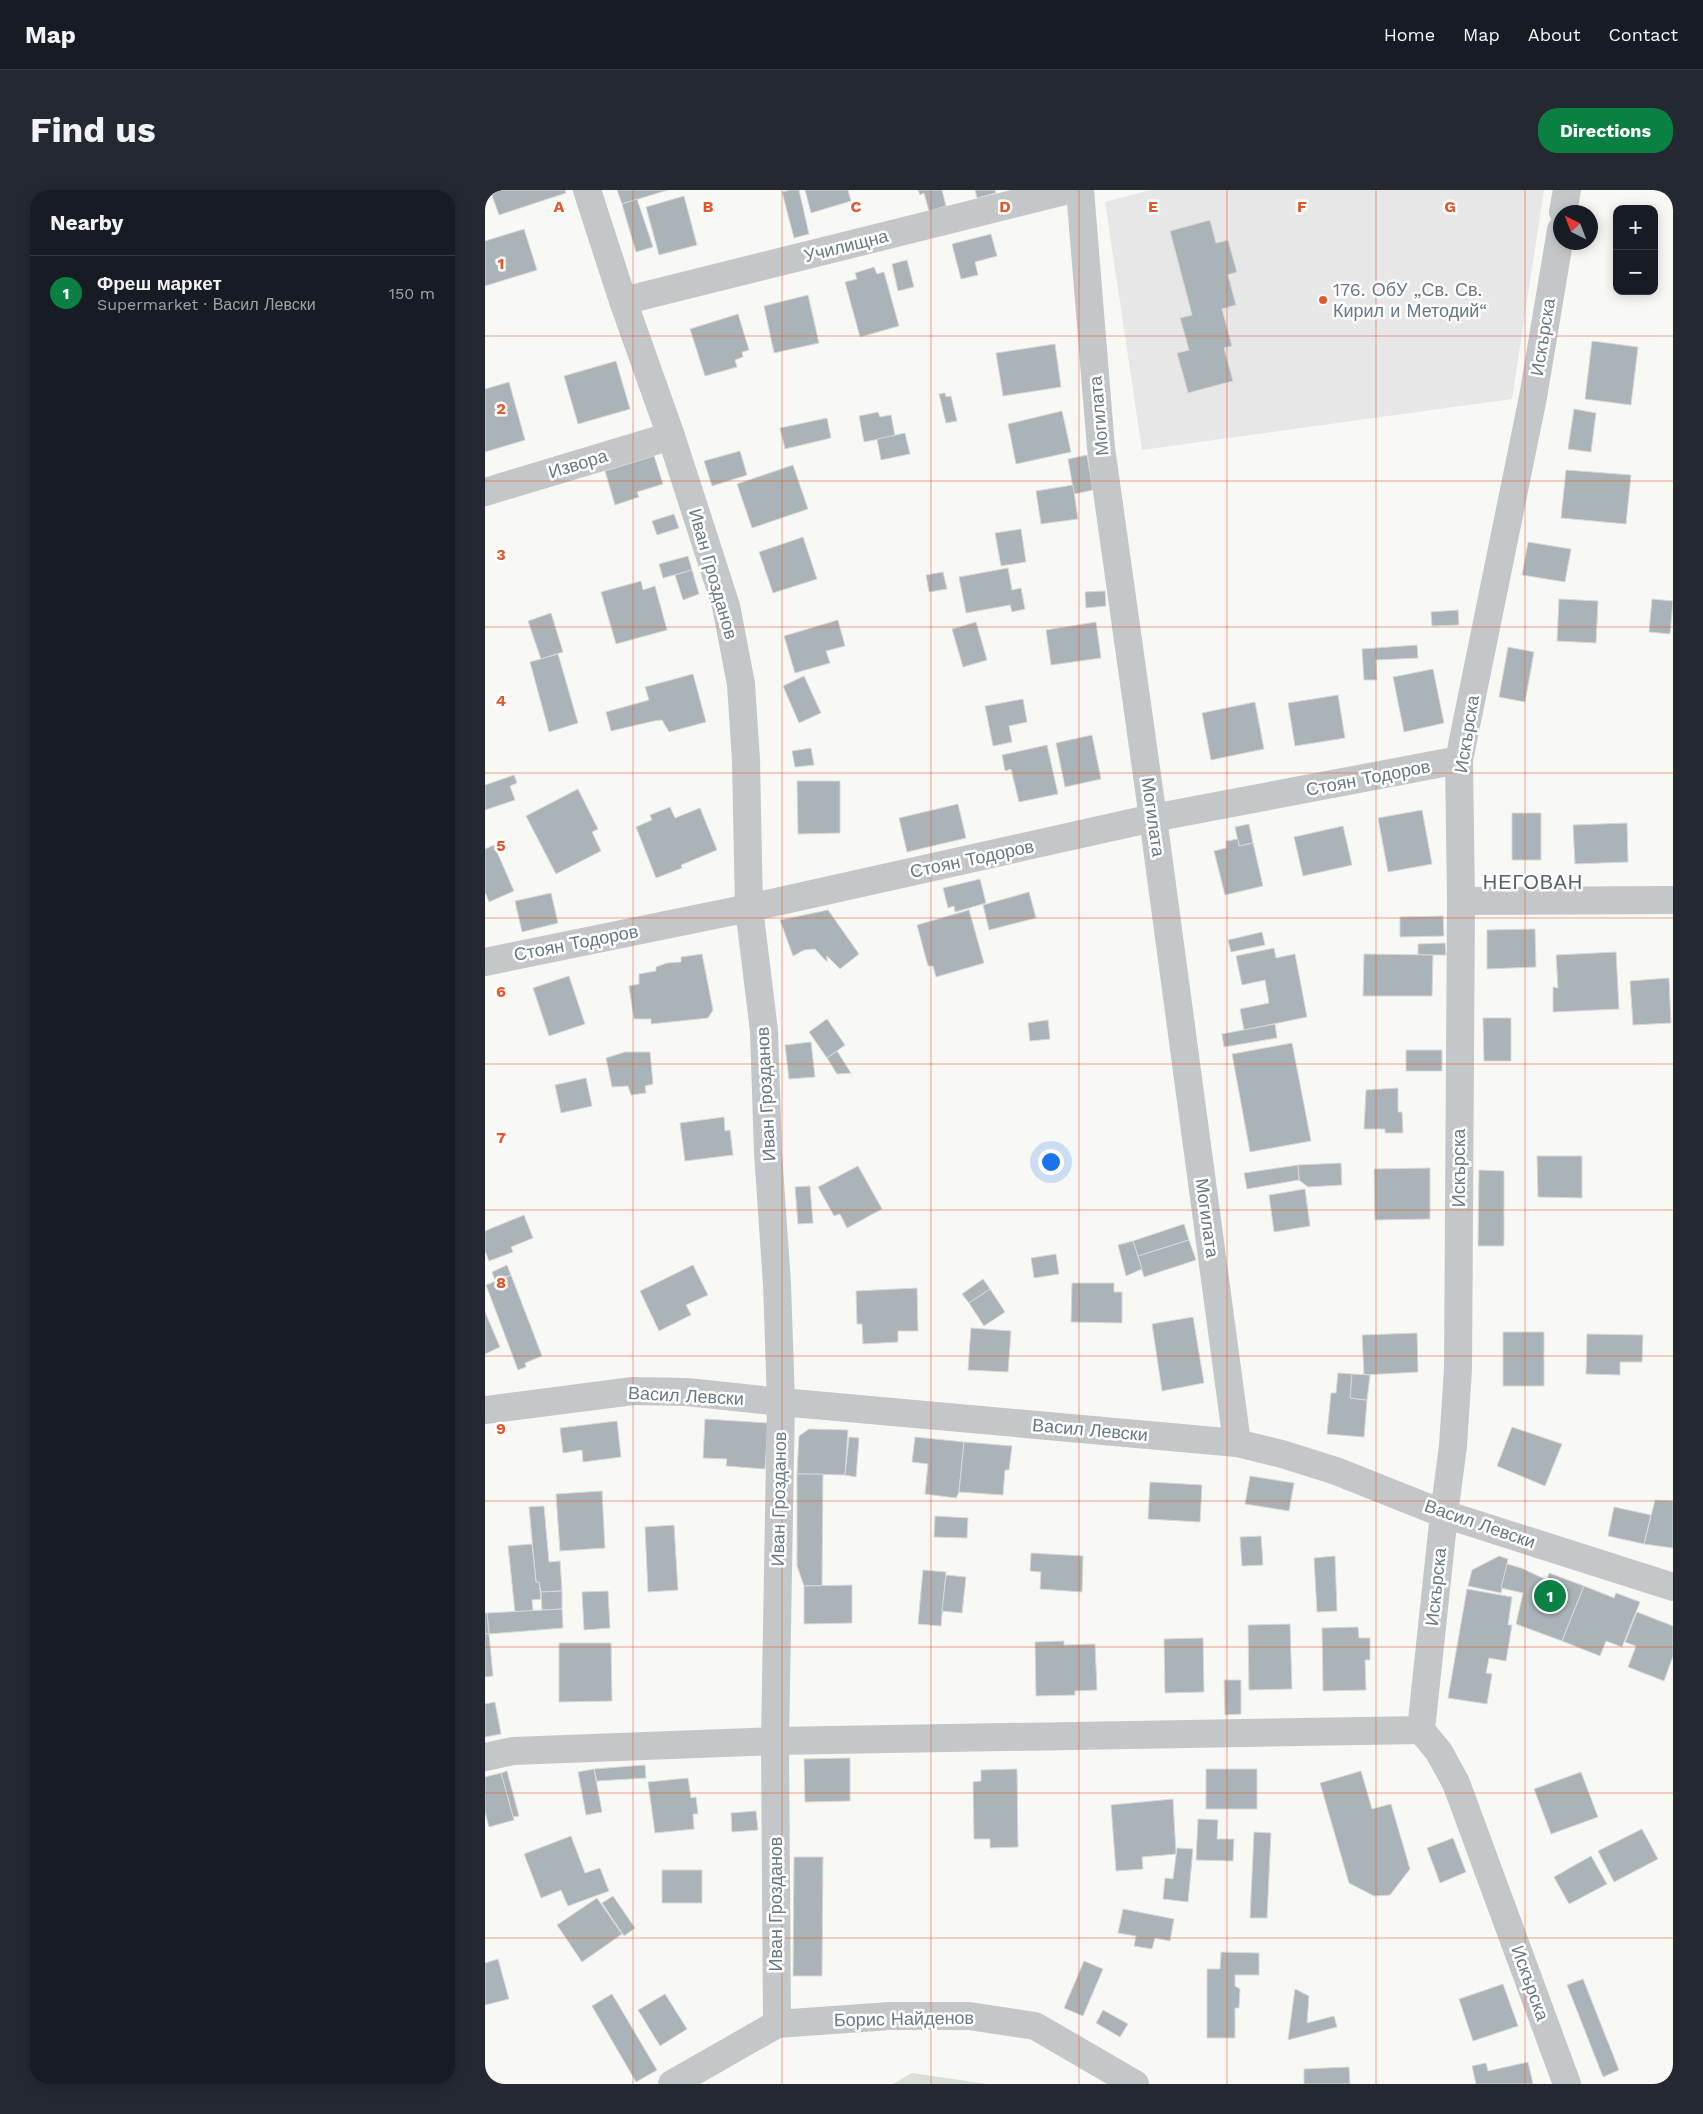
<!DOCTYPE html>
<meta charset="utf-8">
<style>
:root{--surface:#171b24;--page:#242831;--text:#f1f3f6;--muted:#9ea1a6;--line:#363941;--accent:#0b8043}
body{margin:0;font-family:"Work Sans",sans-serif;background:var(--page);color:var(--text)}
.controls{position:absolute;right:15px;top:15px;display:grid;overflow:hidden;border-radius:10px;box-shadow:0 2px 12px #0003}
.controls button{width:45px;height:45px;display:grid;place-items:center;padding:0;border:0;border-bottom:1px solid var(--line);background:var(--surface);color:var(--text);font:25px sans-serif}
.compass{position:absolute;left:1068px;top:15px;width:45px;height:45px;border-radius:50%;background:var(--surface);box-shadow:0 2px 12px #0003;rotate:318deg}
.you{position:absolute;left:565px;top:971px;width:18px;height:18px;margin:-12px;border:4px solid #fff;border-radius:50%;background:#1a73e8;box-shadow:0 0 0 8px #1a73e833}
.badge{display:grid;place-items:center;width:32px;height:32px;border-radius:50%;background:var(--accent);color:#fff;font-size:16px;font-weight:700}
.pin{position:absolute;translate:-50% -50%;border:2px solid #fff;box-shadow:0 1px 5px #0006}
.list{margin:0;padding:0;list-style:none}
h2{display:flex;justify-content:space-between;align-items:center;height:65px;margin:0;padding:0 20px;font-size:21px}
h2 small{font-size:16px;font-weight:400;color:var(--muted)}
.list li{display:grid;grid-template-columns:32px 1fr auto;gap:15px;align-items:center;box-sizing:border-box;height:75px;padding:0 20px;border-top:1px solid var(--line)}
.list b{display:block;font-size:19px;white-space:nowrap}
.list p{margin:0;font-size:16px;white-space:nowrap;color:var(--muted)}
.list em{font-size:16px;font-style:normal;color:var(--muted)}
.map{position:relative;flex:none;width:1188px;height:1894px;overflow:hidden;border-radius:20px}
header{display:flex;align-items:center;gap:30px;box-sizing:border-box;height:70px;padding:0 25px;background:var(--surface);border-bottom:1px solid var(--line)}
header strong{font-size:24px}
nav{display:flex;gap:28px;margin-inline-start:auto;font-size:18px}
.intro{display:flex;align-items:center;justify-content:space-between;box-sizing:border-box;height:120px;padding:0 30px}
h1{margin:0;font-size:35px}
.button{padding:12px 22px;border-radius:20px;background:var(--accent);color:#fff;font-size:18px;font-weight:700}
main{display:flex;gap:30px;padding:0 30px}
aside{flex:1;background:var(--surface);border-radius:20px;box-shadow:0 2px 12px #0003}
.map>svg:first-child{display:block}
.built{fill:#e6e7e6}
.green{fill:#d9dfd6}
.building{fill:#aab3b8;stroke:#d9d9d7}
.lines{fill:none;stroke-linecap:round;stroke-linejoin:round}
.minor{stroke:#c3c7ca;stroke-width:28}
.tertiary{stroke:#c3c7ca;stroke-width:28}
.grid{fill:none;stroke:#e1582c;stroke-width:1;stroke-opacity:0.55}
.poi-dot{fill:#e1582c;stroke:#fff;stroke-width:2}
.labels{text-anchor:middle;stroke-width:5;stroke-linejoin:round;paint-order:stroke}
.street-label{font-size:18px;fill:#677886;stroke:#fff}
.poi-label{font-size:18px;fill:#677886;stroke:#fff;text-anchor:start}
.quarter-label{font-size:20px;letter-spacing:1px;fill:#55616b;stroke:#fff}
.grid-label{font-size:16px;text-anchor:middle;font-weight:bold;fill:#e1582c;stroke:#fff;stroke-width:5;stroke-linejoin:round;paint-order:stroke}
</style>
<header>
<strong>Map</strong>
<nav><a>Home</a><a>Map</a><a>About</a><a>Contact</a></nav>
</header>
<div class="intro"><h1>Find us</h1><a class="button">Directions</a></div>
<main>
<aside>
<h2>Nearby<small></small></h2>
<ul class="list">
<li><span class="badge">1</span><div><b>Фреш маркет</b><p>Supermarket · Васил Левски</p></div><em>150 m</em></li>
</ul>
</aside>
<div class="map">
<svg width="1188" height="1894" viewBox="0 0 1188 1894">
<rect width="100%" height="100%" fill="#f8f8f5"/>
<polygon class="built" points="665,0 1059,0 1027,209 657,260 620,12"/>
<polygon class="green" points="427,1883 502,1894 408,1894"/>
<g class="building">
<polygon points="5,0 80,0 81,3 14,25"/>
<polygon points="132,0 183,0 137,14"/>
<polygon points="305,0 314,0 324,44 309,48 297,2"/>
<polygon points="320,0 363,0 366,11 326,23"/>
<polygon points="433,0 457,0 461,16 444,21 439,3 435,5"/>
<polygon points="490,0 510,0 511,3 492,8"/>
<polygon points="199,6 212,55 174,65 161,17"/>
<polygon points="152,9 168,57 151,62 137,14"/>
<polygon points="725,30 731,53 743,50 752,82 743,85 751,115 737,119 747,156 739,158 748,191 703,203 692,163 704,160 695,128 707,125 685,41"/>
<polygon points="39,39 52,80 0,96 0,51"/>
<polygon points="506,44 512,66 490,72 493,85 476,89 467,54"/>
<polygon points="422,70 429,97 413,101 407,74"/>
<polygon points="389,77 392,84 399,82 414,136 375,147 360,92 372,89 370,83"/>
<polygon points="323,105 334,153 289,163 279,116"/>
<polygon points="253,124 264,160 257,162 258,167 250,170 252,177 220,186 205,139"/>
<polygon points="1107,151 1153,157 1146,215 1100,209"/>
<polygon points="570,154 576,197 518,206 511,163"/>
<polygon points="131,171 145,219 93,234 79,186"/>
<polygon points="24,192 40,250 0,262 0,199"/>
<polygon points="460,203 461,207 466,206 472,231 461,233 454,204"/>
<polygon points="1089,219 1111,223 1106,262 1083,259"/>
<polygon points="577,221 586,262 531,274 523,234"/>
<polygon points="393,222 395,227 406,225 410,246 379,252 374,226"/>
<polygon points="342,228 346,248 300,259 295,238"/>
<polygon points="420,243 425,264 396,270 392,249"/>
<polygon points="255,261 262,285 227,296 219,271"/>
<polygon points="602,265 608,300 589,304 583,269"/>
<polygon points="169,266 178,294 152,302 154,307 130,315 120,281"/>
<polygon points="308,275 323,319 267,338 252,294"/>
<polygon points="1081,280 1146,285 1141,334 1076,328"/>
<polygon points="588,295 593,329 556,334 551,301"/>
<polygon points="189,324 194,338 172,345 167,331"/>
<polygon points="536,339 541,372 516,376 510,343"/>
<polygon points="318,347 332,389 288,403 274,362"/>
<polygon points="1043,352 1086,359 1080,392 1037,385"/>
<polygon points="203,366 207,380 178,388 174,374"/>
<polygon points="523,378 527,400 536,398 540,419 527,422 525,415 481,423 474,387"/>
<polygon points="207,380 214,404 198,410 190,385"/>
<polygon points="458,382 462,399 444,402 441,385"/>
<polygon points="156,391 158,400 170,396 182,440 131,454 116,402"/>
<polygon points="620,401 621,416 601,418 600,402"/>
<polygon points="1074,409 1113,411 1111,453 1072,451"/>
<polygon points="1167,409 1188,411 1185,444 1164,442"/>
<polygon points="973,420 974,435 947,436 946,422"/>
<polygon points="66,423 78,462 56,469 43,431"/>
<polygon points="353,430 360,456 341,461 345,473 310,483 299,446"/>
<polygon points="491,432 502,470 478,477 467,439"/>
<polygon points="611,432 616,468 566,475 561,440"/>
<polygon points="932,455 933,468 891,470 892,490 879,490 877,459"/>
<polygon points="1023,457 1049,462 1040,512 1014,507"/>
<polygon points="73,464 93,533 64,542 45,472"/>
<polygon points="948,479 959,533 919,542 908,487"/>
<polygon points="208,484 221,532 184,542 177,530 169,531 126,541 121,522 164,510 160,497"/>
<polygon points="319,486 336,523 314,533 298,496"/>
<polygon points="853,505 860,548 810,556 803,513"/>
<polygon points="538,509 542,532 524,536 527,552 508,556 500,516"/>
<polygon points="770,512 779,559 726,570 717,523"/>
<polygon points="607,545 616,589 580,597 571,553"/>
<polygon points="562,555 573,604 534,612 526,579 520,581 517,565"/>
<polygon points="326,558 329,575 310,577 307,561"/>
<polygon points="29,585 32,593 25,596 30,610 0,620 0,595"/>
<polygon points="312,591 355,591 355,643 313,644"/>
<polygon points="93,599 113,639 107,642 116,661 71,684 41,626"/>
<polygon points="473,614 481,648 422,662 414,628"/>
<polygon points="185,617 190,628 215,618 232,660 196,675 197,678 171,688 151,637 167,630 165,625"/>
<polygon points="937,620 947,674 903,682 893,628"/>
<rect x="1027" y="623" width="29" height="47"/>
<polygon points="1142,633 1143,672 1090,674 1088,635"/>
<polygon points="764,634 768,653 754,656 750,637"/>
<polygon points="858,636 867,675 818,686 809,647"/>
<polygon points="753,649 754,656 768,653 778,696 740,705 729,661 741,658 741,651"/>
<polygon points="9,655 29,701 4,712 0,702 0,659"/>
<polygon points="495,689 501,713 470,722 469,716 463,718 458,698"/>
<polygon points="544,702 551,728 504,740 498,715"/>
<polygon points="66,703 73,733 37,742 30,711"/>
<polygon points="343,720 374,764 355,779 342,766 342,772 330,759 319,760 308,766 295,730"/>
<polygon points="484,720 499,773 451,787 448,776 443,776 432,735"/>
<polygon points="958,726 959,746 915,747 915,727"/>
<polygon points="1050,739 1051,777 1002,779 1002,740"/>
<polygon points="777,742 780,755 746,762 743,750"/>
<polygon points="960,753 961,765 933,765 933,754"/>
<polygon points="789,758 791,768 810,764 822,827 759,840 755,819 784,813 780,790 757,795 751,766"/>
<polygon points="1131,762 1134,819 1068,822 1068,797 1073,798 1071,765"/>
<polygon points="217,764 228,820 223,828 166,834 166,829 149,829 144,796 154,794 154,784 171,781 171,777 182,773 196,772 196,767"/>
<polygon points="879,764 948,765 947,806 878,806"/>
<polygon points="84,786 100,834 64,846 48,798"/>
<polygon points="1184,788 1186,833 1148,835 1145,791"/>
<polygon points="998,828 1026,828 1026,871 999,871"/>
<polygon points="342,829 360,855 342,868 324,842"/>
<polygon points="563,830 565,849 545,851 543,833"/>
<polygon points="790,834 792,848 739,857 737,844"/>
<polygon points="326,852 330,887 304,889 300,855"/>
<polygon points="807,853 826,951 765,962 747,864"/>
<rect x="921" y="860" width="36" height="21"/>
<polygon points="352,861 366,883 352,884 342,868"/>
<polygon points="140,862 165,862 168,894 160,896 161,903 146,905 143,896 127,897 121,868"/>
<polygon points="101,888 107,916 76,923 70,895"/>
<polygon points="913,898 913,922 917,922 918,943 900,943 900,939 879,939 881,900"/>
<polygon points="239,927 240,941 245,940 248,965 200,971 195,933"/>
<polygon points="1052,966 1097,966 1097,1008 1053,1007"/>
<polygon points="856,973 857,995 823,997 814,990 813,975"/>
<polygon points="813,975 814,990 762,999 759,983"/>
<polygon points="373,976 397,1019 362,1038 355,1024 349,1026 333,997"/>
<polygon points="945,978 945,1029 890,1030 889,979"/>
<polygon points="994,980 1019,981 1019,1056 993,1056"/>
<polygon points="325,996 328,1033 313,1034 310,997"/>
<polygon points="820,999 825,1036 789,1042 784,1005"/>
<polygon points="39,1025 48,1048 26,1057 28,1062 4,1071 0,1061 0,1041"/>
<polygon points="699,1034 704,1050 653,1066 648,1051"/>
<polygon points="704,1050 711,1070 659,1087 653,1066"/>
<polygon points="648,1051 657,1079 641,1086 633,1055"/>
<polygon points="571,1064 574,1084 549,1088 546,1068"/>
<polygon points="22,1075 26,1085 10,1091 7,1082"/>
<polygon points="208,1075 223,1105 201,1115 206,1125 174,1141 155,1101"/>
<polygon points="26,1085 57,1166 40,1173 41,1177 33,1180 1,1095"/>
<polygon points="498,1089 505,1099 484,1113 477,1104"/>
<polygon points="587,1093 629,1093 629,1102 637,1102 637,1133 586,1132"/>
<polygon points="432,1098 433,1141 413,1141 413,1152 378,1154 377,1134 372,1134 371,1101"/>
<polygon points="505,1099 520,1122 499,1136 484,1113"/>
<polygon points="0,1122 15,1157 0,1164"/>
<polygon points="708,1127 719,1193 677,1201 667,1134"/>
<polygon points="486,1138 526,1141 523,1182 483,1180"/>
<rect x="1018" y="1142" width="41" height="54"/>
<polygon points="932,1143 933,1182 879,1185 877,1145"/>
<polygon points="1102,1144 1158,1145 1157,1172 1135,1172 1135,1185 1101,1184"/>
<polygon points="853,1183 867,1184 865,1208 882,1210 879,1247 842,1244 846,1203 851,1203"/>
<polygon points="867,1184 885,1185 882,1210 865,1208"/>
<polygon points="220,1229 283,1233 280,1279 241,1276 242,1269 218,1268"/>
<polygon points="132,1231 136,1267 98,1272 97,1260 78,1263 75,1238"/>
<polygon points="1027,1237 1077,1254 1060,1296 1012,1276"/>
<polygon points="324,1239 363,1240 360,1285 312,1284 314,1246"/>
<polygon points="364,1247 374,1248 371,1287 360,1285"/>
<polygon points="430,1247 479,1252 474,1302 471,1308 440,1304 443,1274 427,1272"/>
<polygon points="479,1252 527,1256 524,1280 520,1280 518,1305 474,1302"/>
<polygon points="312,1284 338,1284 337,1396 319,1396 312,1376"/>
<polygon points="765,1286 809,1293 804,1321 760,1314"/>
<polygon points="665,1292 717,1295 715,1332 663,1329"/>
<polygon points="117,1301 120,1358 75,1361 71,1304"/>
<polygon points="1170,1310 1188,1311 1188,1358 1159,1354"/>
<polygon points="59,1316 64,1372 75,1371 77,1401 56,1402 54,1392 51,1392 44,1317"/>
<polygon points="1129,1317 1166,1325 1159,1354 1123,1346"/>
<polygon points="450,1326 483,1328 482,1348 449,1347"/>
<polygon points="189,1335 193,1400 163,1402 160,1337"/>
<polygon points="776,1346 778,1375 757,1376 755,1347"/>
<polygon points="47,1354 51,1392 54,1392 56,1409 47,1410 48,1421 30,1422 23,1356"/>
<polygon points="546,1363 598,1366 597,1402 555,1399 556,1382 545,1381"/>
<polygon points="850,1366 852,1421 832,1422 829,1368"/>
<polygon points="1014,1366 1023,1369 1016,1403 983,1396 987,1380"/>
<polygon points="1022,1374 1036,1378 1062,1390 1064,1383 1099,1396 1077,1451 1031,1434 1038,1403 1016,1398"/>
<polygon points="438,1380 461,1382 456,1436 433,1434"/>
<polygon points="461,1385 481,1387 477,1423 457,1421"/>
<polygon points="367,1395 367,1433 319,1434 319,1396"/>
<polygon points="1099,1396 1129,1408 1131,1403 1155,1412 1137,1457 1121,1451 1115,1466 1077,1451"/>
<polygon points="982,1399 1027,1407 1023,1435 1027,1435 1021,1471 1004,1468 1001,1483 1007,1484 1002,1514 963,1508"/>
<polygon points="77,1401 77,1419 57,1420 56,1402"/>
<polygon points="123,1401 125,1438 99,1440 97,1402"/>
<polygon points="77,1419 78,1438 4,1444 2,1423"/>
<polygon points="1152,1422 1188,1436 1188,1466 1179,1491 1143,1477 1151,1456 1140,1452"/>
<polygon points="0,1423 2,1423 4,1444 0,1444"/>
<polygon points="805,1434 807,1499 764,1500 763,1435"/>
<polygon points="873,1437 874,1448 885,1448 885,1470 880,1470 881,1500 838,1501 837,1438"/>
<polygon points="0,1444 4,1444 8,1486 0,1487"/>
<polygon points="718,1448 719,1502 680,1503 679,1449"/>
<polygon points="579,1451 579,1455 610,1454 612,1500 590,1501 590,1505 551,1506 550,1452"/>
<polygon points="74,1453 126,1453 127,1511 74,1512"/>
<polygon points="739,1490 756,1490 756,1524 740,1525"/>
<polygon points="10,1512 16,1544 0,1547 0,1514"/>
<polygon points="365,1568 365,1611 320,1612 319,1569"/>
<polygon points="160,1575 161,1588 112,1591 109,1579"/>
<polygon points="109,1579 117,1622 101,1625 93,1582"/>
<polygon points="532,1579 533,1657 505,1658 505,1649 489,1649 488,1592 496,1591 496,1580"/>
<rect x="721" y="1579" width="51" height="40"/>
<polygon points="22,1581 34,1626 28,1627 16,1583"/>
<polygon points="876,1581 887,1619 906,1614 925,1679 905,1705 889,1706 864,1693 835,1593"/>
<polygon points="1096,1582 1113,1627 1066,1644 1049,1599"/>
<polygon points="16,1583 29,1630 4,1637 0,1622 0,1587"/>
<polygon points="203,1588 206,1608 211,1607 213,1624 208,1624 209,1639 170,1643 163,1592"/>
<polygon points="688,1609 691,1664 657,1667 658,1679 631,1681 626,1615"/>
<polygon points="271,1621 273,1640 247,1642 246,1623"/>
<polygon points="713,1629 733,1630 732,1649 749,1649 748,1671 711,1670"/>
<polygon points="1157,1639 1173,1669 1129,1692 1113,1661"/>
<polygon points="769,1642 786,1643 782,1728 765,1728"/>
<polygon points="86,1646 100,1683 115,1678 124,1701 83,1716 76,1700 56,1708 39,1664"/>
<polygon points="968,1648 981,1682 955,1693 942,1658"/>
<polygon points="692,1658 708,1659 703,1712 678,1709 680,1688 688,1689"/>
<polygon points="1106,1666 1122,1694 1084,1714 1069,1687"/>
<polygon points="309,1667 338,1667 337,1786 308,1786"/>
<rect x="177" y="1680" width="40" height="33"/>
<polygon points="128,1706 150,1738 139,1746 117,1713"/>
<polygon points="112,1708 137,1744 97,1772 72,1735"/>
<polygon points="638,1719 689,1729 685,1751 670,1748 667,1759 649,1756 651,1746 633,1743"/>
<polygon points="736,1762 774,1763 774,1785 750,1785 750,1796 755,1799 754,1818 750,1818 750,1848 722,1848 722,1779 735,1779"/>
<polygon points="13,1769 24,1809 0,1815 0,1773"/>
<polygon points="599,1771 618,1779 598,1826 579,1818"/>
<polygon points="1098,1789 1134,1880 1118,1887 1082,1795"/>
<polygon points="1018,1794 1033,1836 988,1851 974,1809"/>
<polygon points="810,1799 824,1806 822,1833 849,1826 852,1837 803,1850"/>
<polygon points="127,1804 172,1880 151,1892 107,1816"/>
<polygon points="180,1804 202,1839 175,1856 153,1820"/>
<polygon points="618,1820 643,1834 635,1847 611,1833"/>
<polygon points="1043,1872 1048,1894 991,1894 987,1876 1001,1873 1003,1881"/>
<polygon points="864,1877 865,1894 819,1894 819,1879"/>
</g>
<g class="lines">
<g class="minor">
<polyline points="102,0 138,111 186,246 241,416 256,494 261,570 264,718 279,841 283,963 292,1094 296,1212 290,1551 292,1834"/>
<polyline points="595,0 616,258 668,628 752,1253"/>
<polyline points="1078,22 1082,0"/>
<polyline points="1076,40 1048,207 974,570 976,711 973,1179 968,1256 959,1324 936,1540 954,1562 971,1593 1082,1894"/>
<polyline points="138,111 584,0"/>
<polyline points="0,302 186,246"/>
<polyline points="976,711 1188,710"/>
<polyline points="0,772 264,718 668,628 974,570"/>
<polyline points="0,1567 28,1561 290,1551 936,1540"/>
<polyline points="187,1894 292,1834 405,1826 484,1826 550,1836 650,1894"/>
</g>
<polyline class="tertiary" points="0,1220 148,1201 202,1202 296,1212 752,1253 797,1264 851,1281 959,1324 1188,1397"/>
</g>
<path class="grid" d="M148,0V1894M297,0V1894M446,0V1894M594,0V1894M742,0V1894M891,0V1894M1040,0V1894M0,146H1188M0,291H1188M0,437H1188M0,583H1188M0,728H1188M0,874H1188M0,1020H1188M0,1166H1188M0,1311H1188M0,1457H1188M0,1603H1188M0,1748H1188"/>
<circle class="poi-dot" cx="838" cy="110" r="5"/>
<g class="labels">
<g class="street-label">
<text transform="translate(361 56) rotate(-14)" y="6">Училищна</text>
<text transform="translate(1058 147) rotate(-81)" y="6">Искърска</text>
<text transform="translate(614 226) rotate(-95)" y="6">Могилата</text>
<text transform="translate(93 274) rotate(-17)" y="6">Извора</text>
<text transform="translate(228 384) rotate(74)" y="6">Иван Грозданов</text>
<text transform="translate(982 544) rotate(-81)" y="6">Искърска</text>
<text transform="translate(883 588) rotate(-11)" y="6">Стоян Тодоров</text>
<text transform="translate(668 627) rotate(82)" y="6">Могилата</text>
<text transform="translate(487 669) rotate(-12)" y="6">Стоян Тодоров</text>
<text transform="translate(91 753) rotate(-11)" y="6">Стоян Тодоров</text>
<text transform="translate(281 904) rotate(-93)" y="6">Иван Грозданов</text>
<text transform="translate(974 978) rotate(-90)" y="6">Искърска</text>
<text transform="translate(722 1028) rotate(82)" y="6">Могилата</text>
<text transform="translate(201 1206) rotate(3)" y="6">Васил Левски</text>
<text transform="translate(605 1240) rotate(5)" y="6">Васил Левски</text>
<text transform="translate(294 1309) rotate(-89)" y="6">Иван Грозданов</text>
<text transform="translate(995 1334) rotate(19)" y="6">Васил Левски</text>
<text transform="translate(951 1397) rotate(-84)" y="6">Искърска</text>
<text transform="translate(291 1714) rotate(-90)" y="6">Иван Грозданов</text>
<text transform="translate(1045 1793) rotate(70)" y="6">Искърска</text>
<text transform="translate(419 1829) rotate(-1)" y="6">Борис Найденов</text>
</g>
<g class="poi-label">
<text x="848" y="106">176. ОбУ „Св. Св.<tspan x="848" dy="21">Кирил и Методий“</tspan></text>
</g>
<g class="quarter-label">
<text x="1048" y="699">НЕГОВАН</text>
</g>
</g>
<g class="grid-label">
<text x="74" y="22">A</text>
<text x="223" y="22">B</text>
<text x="371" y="22">C</text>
<text x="520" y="22">D</text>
<text x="668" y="22">E</text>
<text x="817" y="22">F</text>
<text x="965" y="22">G</text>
<text x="16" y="79">1</text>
<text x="16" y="224">2</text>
<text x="16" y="370">3</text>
<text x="16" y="516">4</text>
<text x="16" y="661">5</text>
<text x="16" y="807">6</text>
<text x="16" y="953">7</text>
<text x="16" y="1098">8</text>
<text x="16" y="1244">9</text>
</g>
</svg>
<div class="controls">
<button>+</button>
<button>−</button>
</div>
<svg class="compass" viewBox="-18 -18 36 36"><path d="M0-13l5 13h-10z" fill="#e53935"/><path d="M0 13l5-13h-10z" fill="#9ea1a6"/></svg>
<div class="you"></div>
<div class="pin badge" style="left:1065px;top:1406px">1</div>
</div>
</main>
